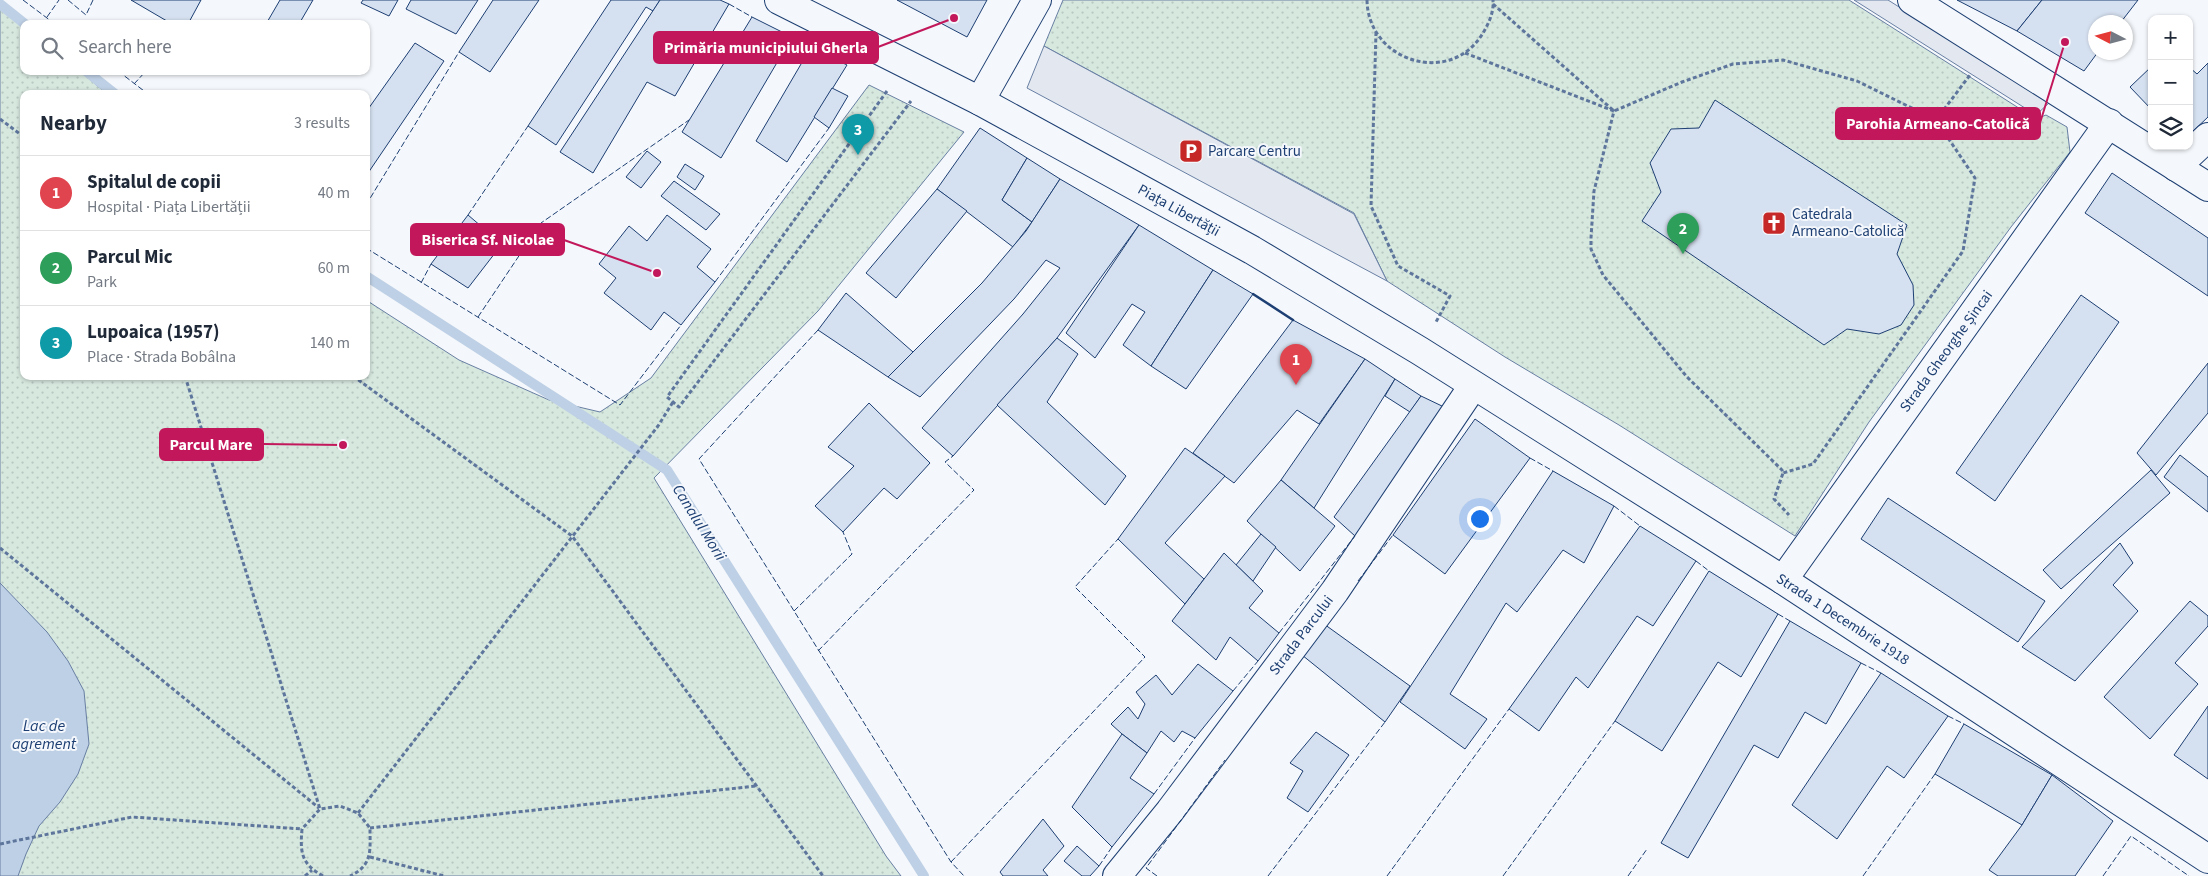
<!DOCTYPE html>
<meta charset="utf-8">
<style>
:root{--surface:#fff;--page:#f2f2f3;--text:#1f2937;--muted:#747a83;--line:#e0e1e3;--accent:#c62828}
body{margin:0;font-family:"Source Sans 3",sans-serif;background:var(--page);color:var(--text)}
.controls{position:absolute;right:15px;top:15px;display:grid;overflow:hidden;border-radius:10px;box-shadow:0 1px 4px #0004}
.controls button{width:45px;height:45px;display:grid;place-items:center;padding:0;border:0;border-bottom:1px solid var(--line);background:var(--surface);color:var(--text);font:25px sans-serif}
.compass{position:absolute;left:2088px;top:15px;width:45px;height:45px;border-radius:50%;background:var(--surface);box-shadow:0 1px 4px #0004;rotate:276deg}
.you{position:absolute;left:1479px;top:518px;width:18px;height:18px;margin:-12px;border:4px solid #fff;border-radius:50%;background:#1a73e8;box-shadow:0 0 0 8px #1a73e833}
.badge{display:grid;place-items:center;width:32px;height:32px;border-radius:50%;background:var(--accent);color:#fff;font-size:16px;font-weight:700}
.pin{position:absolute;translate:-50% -41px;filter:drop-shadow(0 1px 2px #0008)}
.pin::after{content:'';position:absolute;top:26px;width:18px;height:15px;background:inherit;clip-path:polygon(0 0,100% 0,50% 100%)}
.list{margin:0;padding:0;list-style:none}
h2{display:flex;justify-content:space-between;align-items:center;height:65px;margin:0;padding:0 20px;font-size:21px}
h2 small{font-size:16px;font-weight:400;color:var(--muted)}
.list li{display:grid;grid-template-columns:32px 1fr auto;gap:15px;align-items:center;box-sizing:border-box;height:75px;padding:0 20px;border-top:1px solid var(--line)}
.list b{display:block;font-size:19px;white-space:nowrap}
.list p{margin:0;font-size:16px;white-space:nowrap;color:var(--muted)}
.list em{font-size:16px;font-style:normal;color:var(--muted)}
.icon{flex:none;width:28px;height:28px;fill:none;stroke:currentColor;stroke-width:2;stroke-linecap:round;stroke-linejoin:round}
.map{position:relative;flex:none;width:2208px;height:876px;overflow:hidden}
.search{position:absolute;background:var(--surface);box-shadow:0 1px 4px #0004;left:20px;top:20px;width:350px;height:55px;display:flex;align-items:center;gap:12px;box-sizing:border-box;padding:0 18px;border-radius:10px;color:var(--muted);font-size:19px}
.panel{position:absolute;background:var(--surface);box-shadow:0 1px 4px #0004;left:20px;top:90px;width:350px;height:290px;border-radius:10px}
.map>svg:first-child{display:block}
.park{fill:url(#park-dots);stroke:#687fa3}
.parking{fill:#e3e8f0;stroke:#687fa3}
.water{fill:#bed0e5;stroke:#687fa3}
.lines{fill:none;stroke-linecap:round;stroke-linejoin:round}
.stream{stroke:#bed0e5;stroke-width:10}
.building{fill:#d5e0f0;stroke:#1d3f73}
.minor-casing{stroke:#1d3f73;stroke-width:30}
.major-casing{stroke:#1d3f73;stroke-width:30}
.path{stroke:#5e769c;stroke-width:3;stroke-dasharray:4 2.5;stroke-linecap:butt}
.minor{stroke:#f4f7fb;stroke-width:28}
.major{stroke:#f4f7fb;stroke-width:28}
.fence{stroke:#1d3f73;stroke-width:1;stroke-dasharray:6 2.5;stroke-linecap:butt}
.wall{stroke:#1d3f73;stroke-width:2.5}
.labels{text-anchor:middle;stroke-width:4;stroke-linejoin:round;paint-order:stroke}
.poi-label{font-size:15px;fill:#1d3f73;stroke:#f4f7fb;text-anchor:start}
.street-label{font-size:15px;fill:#1d3f73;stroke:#f4f7fb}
.water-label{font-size:16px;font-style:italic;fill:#1d3f73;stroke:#f4f7fb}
.leader{fill:none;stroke:#c2185b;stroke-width:2}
.callout-dot{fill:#c2185b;stroke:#f4f7fb;stroke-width:2}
.callout{fill:#c2185b;stroke:#c2185b;stroke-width:2}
.callout-label{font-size:16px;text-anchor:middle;font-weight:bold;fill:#fff}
</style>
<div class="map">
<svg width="2208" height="876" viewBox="0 0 2208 876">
<defs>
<pattern id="park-dots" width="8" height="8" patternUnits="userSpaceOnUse" patternTransform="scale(1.25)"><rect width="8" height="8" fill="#d7e8df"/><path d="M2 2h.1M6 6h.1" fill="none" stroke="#b8c8c3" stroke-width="1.8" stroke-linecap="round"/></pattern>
</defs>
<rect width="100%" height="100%" fill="#f4f7fb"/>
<g class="park">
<polygon points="1063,0 1849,0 2036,119 2046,115 2067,127 2070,152 2011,227 1869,422 1795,536 1619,425 1505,357 1387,281 1354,213 1044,46"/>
<polygon points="0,6 25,24 24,71 80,71 107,94 24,94 24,376 366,376 366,300 459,360 549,400 600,412 651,378 869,85 964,132 818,311 654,478 886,856 901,876 0,876"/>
</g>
<g class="parking">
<polygon points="1854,0 1888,0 2050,102 2036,115"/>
<polygon points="1044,46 1354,214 1387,281 1027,88"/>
</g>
<polygon class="water" points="0,583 47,632 68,661 84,691 89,744 78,774 60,802 39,826 26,854 18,876 0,876"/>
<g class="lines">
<g class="stream">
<polyline points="0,4 25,24"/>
<polyline points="86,71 115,94"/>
<polyline points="366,276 667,470 924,876"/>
</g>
</g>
<g class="building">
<polygon points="131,0 201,0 188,24 172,24"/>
<polygon points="280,0 313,0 299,24 266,24"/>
<polygon points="363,0 398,0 389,16 361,3"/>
<polygon points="411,0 478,0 456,34 406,9"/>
<polygon points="493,0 539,0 490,72 459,52"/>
<polygon points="611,0 660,0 653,11 646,7 556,145 528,126"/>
<polygon points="660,0 720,0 729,4 675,96 647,82 593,173 560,152"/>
<polygon points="897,0 987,0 967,37"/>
<polygon points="1957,0 2042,0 2017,31"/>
<polygon points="2042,0 2138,0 2121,22 2096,22 2096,52 2098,52 2084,71 2017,31"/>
<polygon points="752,17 792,37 721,158 682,132"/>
<polygon points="415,43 444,61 366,176 366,112"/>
<polygon points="811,47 847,65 787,162 756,141"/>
<polygon points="2208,63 2208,117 2189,135 2189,67 2197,74"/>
<polygon points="2152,66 2152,110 2130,87"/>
<polygon points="832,88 848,96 829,128 814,117"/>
<polygon points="1715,100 1907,225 1897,254 1913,285 1914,305 1901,325 1879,334 1847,329 1824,345 1642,221 1661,192 1650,163 1671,129 1699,128"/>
<polygon points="980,128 1027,158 1002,200 1032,222 1013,247 937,189"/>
<polygon points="647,151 661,162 641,188 626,177"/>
<polygon points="1027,158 1060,179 1032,222 1002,200"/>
<polygon points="685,164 704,176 695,190 677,177"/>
<polygon points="2112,173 2208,238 2208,296 2085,213"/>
<polygon points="1060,179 1139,225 1057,338 953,456 922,428 1023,314 1060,268 1046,260 1014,299 920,397 888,377 982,283 1026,231"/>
<polygon points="674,181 720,214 706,230 661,196"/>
<polygon points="937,189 967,211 896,298 866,273"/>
<polygon points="468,215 502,244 468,288 431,264"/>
<polygon points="667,215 711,249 697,267 715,282 681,325 664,312 651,330 604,293 616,278 599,264 629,226 647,241"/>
<polygon points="1139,225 1213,270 1151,366 1123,345 1145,312 1132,304 1095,358 1066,333"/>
<polygon points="1213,270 1253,294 1186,389 1151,366"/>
<polygon points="846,293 913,352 888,377 818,330"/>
<polygon points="2081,295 2119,322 1995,501 1956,473"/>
<polygon points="1293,320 1365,359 1319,424 1297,410 1234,483 1193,453"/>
<polygon points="1057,338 1078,354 1047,402 1126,476 1105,505 997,405"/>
<polygon points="1365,359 1395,379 1314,508 1281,480"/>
<polygon points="2208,363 2208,413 2156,475 2137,453"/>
<polygon points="1395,379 1421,396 1410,412 1385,396"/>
<polygon points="1421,396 1444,407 1355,536 1334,517"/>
<polygon points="869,403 930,463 897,499 884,488 843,532 815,506 854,466 828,447"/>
<polygon points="1475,419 1530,458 1445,574 1393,535"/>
<polygon points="1185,448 1225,476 1165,543 1204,579 1185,604 1118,539"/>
<polygon points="2180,455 2208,477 2208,512 2164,477"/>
<polygon points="2151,470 2170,493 2061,589 2043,570"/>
<polygon points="1553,471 1614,506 1584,563 1563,550 1517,612 1506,603 1450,694 1487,719 1465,749 1400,702"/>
<polygon points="1281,480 1335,526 1300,571 1247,521"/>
<polygon points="1888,498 2045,601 2018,642 1861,539"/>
<polygon points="1640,526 1696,561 1653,626 1637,616 1588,688 1576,677 1539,731 1509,709"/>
<polygon points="1261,534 1276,547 1253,581 1236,565"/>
<polygon points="2120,543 2133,563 2113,585 2138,611 2075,681 2022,647"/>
<polygon points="1224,553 1263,591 1249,608 1279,633 1258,661 1230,637 1216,660 1172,621"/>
<polygon points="1709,571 1778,614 1741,677 1718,662 1662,751 1615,721"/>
<polygon points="2190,601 2208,616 2208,626 2175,663 2198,684 2150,739 2104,697"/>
<polygon points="1790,621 1861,663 1826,724 1805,712 1778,758 1754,745 1688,858 1661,843"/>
<polygon points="1324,624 1410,686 1385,722 1302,655"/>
<polygon points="1198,664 1233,691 1195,738 1182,731 1174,742 1161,731 1147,753 1122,734 1111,724 1128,707 1138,719 1145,704 1136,692 1156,675 1172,695"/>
<polygon points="1881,673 1948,716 1904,778 1887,766 1837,839 1792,805"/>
<polygon points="2208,706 2208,779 2174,755"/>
<polygon points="1964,724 2052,775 2022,825 1935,774"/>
<polygon points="1316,732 1349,755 1308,812 1287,798 1303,771 1290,763"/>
<polygon points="1122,734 1147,753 1130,778 1154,794 1112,847 1072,807"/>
<polygon points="2052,775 2113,821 2075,876 1998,876 1989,870 2022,825"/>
<polygon points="1043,819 1064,846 1043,870 1048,876 1003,876 1000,872"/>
<polygon points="1077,846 1099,866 1090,876 1082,876 1064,861"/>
</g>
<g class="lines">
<g class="minor-casing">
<g id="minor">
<polyline points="1912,0 2208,187"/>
<polyline points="980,101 1037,0"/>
<polyline points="2176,167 2208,137"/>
<polyline points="1783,580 2109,123"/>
<polyline points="1117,876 1170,811 1335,591 1473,386"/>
</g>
</g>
<g class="major-casing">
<polyline id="major" points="779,0 980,101 1252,250 1420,351 1783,580 2208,859"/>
</g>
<g class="path">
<path d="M1367,0C1368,62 1451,87 1483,33C1489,23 1494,12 1493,0"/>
<polyline points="1493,4 1614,111 1682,82 1733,64 1783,60 1857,81 1936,120 1975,178 1963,251 1813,464 1783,473"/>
<polyline points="1376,32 1371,206 1398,266 1450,296 1436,322"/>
<polyline points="1465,53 1614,111 1594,191 1591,238 1591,249 1603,275 1687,377 1782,470 1783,473 1774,499 1789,515"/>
<polyline points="887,91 667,397 679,407 911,101"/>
<polyline points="0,119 24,137"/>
<polyline points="1936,120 1970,75"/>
<polyline points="185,376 320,809"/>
<polyline points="353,376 572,536 823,876"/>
<polyline points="0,548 319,808"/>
<polyline points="358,813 658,426 673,402"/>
<polyline points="370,828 756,786"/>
<polyline points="0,844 132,817 302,829"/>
<polyline points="370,857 444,876"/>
<polyline points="305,876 312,870"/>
<path d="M323,876C301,864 300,852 302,829L320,809L340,806L358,813L370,828C370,851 373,865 350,876"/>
</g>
<use href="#minor" class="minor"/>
<use href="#major" class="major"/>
<g class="fence">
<polyline points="23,0 55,24"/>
<polyline points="68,0 86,15 93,0"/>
<polyline points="729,4 752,17"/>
<polyline points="47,17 59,0"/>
<polyline points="792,37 811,47"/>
<polyline points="118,71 148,94"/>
<polyline points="134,84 146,71"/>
<polyline points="366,205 459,52"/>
<polyline points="468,215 528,126"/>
<polyline points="366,248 620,405 681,325"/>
<polyline points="715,282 829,128"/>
<polyline points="421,283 431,264"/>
<polyline points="478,317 541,223 689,120"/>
<polyline points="818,330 699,459 951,862 964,876"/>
<polyline points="1530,458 1553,471"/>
<polyline points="1614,506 1640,526"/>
<polyline points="1696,561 1709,571"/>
<polyline points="1358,581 1393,535"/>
<polyline points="794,611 852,554 843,532"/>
<polyline points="1778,614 1790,621"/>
<polyline points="1279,633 1355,536"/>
<polyline points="818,651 974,490 945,462 953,456"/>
<polyline points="1861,663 1881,673"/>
<polyline points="1233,691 1258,661"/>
<polyline points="1948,716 1964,724"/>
<polyline points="1154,794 1195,738"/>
<polyline points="951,862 1145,657 1075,587 1118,539"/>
<polyline points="1099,866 1112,847"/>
<polyline points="1157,876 1146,868 1225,760"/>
<polyline points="1268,876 1385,722"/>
<polyline points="1387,876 1509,709"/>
<polyline points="1503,876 1615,721"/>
<polyline points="1628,876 1647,849"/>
<polyline points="1863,876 1935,774"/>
<polyline points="2103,876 2131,836 2189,876"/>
</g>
<polyline class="wall" points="1253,294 1293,320"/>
</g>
<defs>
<g id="parking-square" transform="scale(1.25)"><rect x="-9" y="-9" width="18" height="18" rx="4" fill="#c62828" stroke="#f4f7fb"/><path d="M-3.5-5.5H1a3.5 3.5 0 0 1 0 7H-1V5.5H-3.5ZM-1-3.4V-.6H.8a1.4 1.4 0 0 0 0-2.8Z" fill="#fff"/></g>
<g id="church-square" transform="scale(1.25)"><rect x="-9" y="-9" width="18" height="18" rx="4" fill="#c62828" stroke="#f4f7fb"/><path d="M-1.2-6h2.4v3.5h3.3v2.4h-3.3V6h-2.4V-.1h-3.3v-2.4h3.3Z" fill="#fff"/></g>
</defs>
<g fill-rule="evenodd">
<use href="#parking-square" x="1191" y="151"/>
<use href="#church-square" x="1774" y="223"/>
</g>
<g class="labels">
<g class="poi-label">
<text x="1208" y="156">Parcare Centru</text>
<text x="1792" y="219">Catedrala<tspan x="1792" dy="17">Armeano-Catolică</tspan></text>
</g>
<g class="street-label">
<text transform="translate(1179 210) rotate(29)" y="5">Piața Libertății</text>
<text transform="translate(1946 351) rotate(-54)" y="5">Strada Gheorghe Șincai</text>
<text transform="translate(1843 619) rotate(33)" y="5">Strada 1 Decembrie 1918</text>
<text transform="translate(1301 635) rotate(-53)" y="5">Strada Parcului</text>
</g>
<g class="water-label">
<text transform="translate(700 522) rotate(58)" y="6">Canalul Morii</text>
<text x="44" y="731">Lac de<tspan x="44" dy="18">agrement</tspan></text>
</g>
</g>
<path class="leader" d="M954 18L878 47M2065 42L2040 123M657 273L564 240M343 445L263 444"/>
<g class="callout-dot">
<circle cx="954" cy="18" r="5"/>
<circle cx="2065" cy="42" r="5"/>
<circle cx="657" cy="273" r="5"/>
<circle cx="343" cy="445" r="5"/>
</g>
<g class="callout">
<rect x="654" y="32" width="224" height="31" rx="5"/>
<rect x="1836" y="108" width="204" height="31" rx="5"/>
<rect x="411" y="224" width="153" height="31" rx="5"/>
<rect x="160" y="429" width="103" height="31" rx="5"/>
</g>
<g class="callout-label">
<text x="766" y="53">Primăria municipiului Gherla</text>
<text x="1938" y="129">Parohia Armeano-Catolică</text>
<text x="488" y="245">Biserica Sf. Nicolae</text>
<text x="211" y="450">Parcul Mare</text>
</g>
</svg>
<div class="controls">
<button>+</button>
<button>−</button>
<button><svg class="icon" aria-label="layers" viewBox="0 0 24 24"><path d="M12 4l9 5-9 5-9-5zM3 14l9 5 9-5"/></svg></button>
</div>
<svg class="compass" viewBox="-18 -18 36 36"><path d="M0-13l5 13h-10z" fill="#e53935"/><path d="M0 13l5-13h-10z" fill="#747a83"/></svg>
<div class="you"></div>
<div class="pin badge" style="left:1296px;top:385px;background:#e0444e">1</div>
<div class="pin badge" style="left:1683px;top:254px;background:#2e9e5b">2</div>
<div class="pin badge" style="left:858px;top:155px;background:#0f9aa8">3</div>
<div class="search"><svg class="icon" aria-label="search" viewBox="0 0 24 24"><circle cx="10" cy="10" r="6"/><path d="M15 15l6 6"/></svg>Search here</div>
<section class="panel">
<h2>Nearby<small>3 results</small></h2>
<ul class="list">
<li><span class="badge" style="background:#e0444e">1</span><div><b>Spitalul de copii</b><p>Hospital · Piața Libertății</p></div><em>40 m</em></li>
<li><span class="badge" style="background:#2e9e5b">2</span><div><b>Parcul Mic</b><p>Park</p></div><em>60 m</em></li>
<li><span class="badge" style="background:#0f9aa8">3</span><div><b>Lupoaica (1957)</b><p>Place · Strada Bobâlna</p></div><em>140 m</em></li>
</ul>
</section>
</div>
